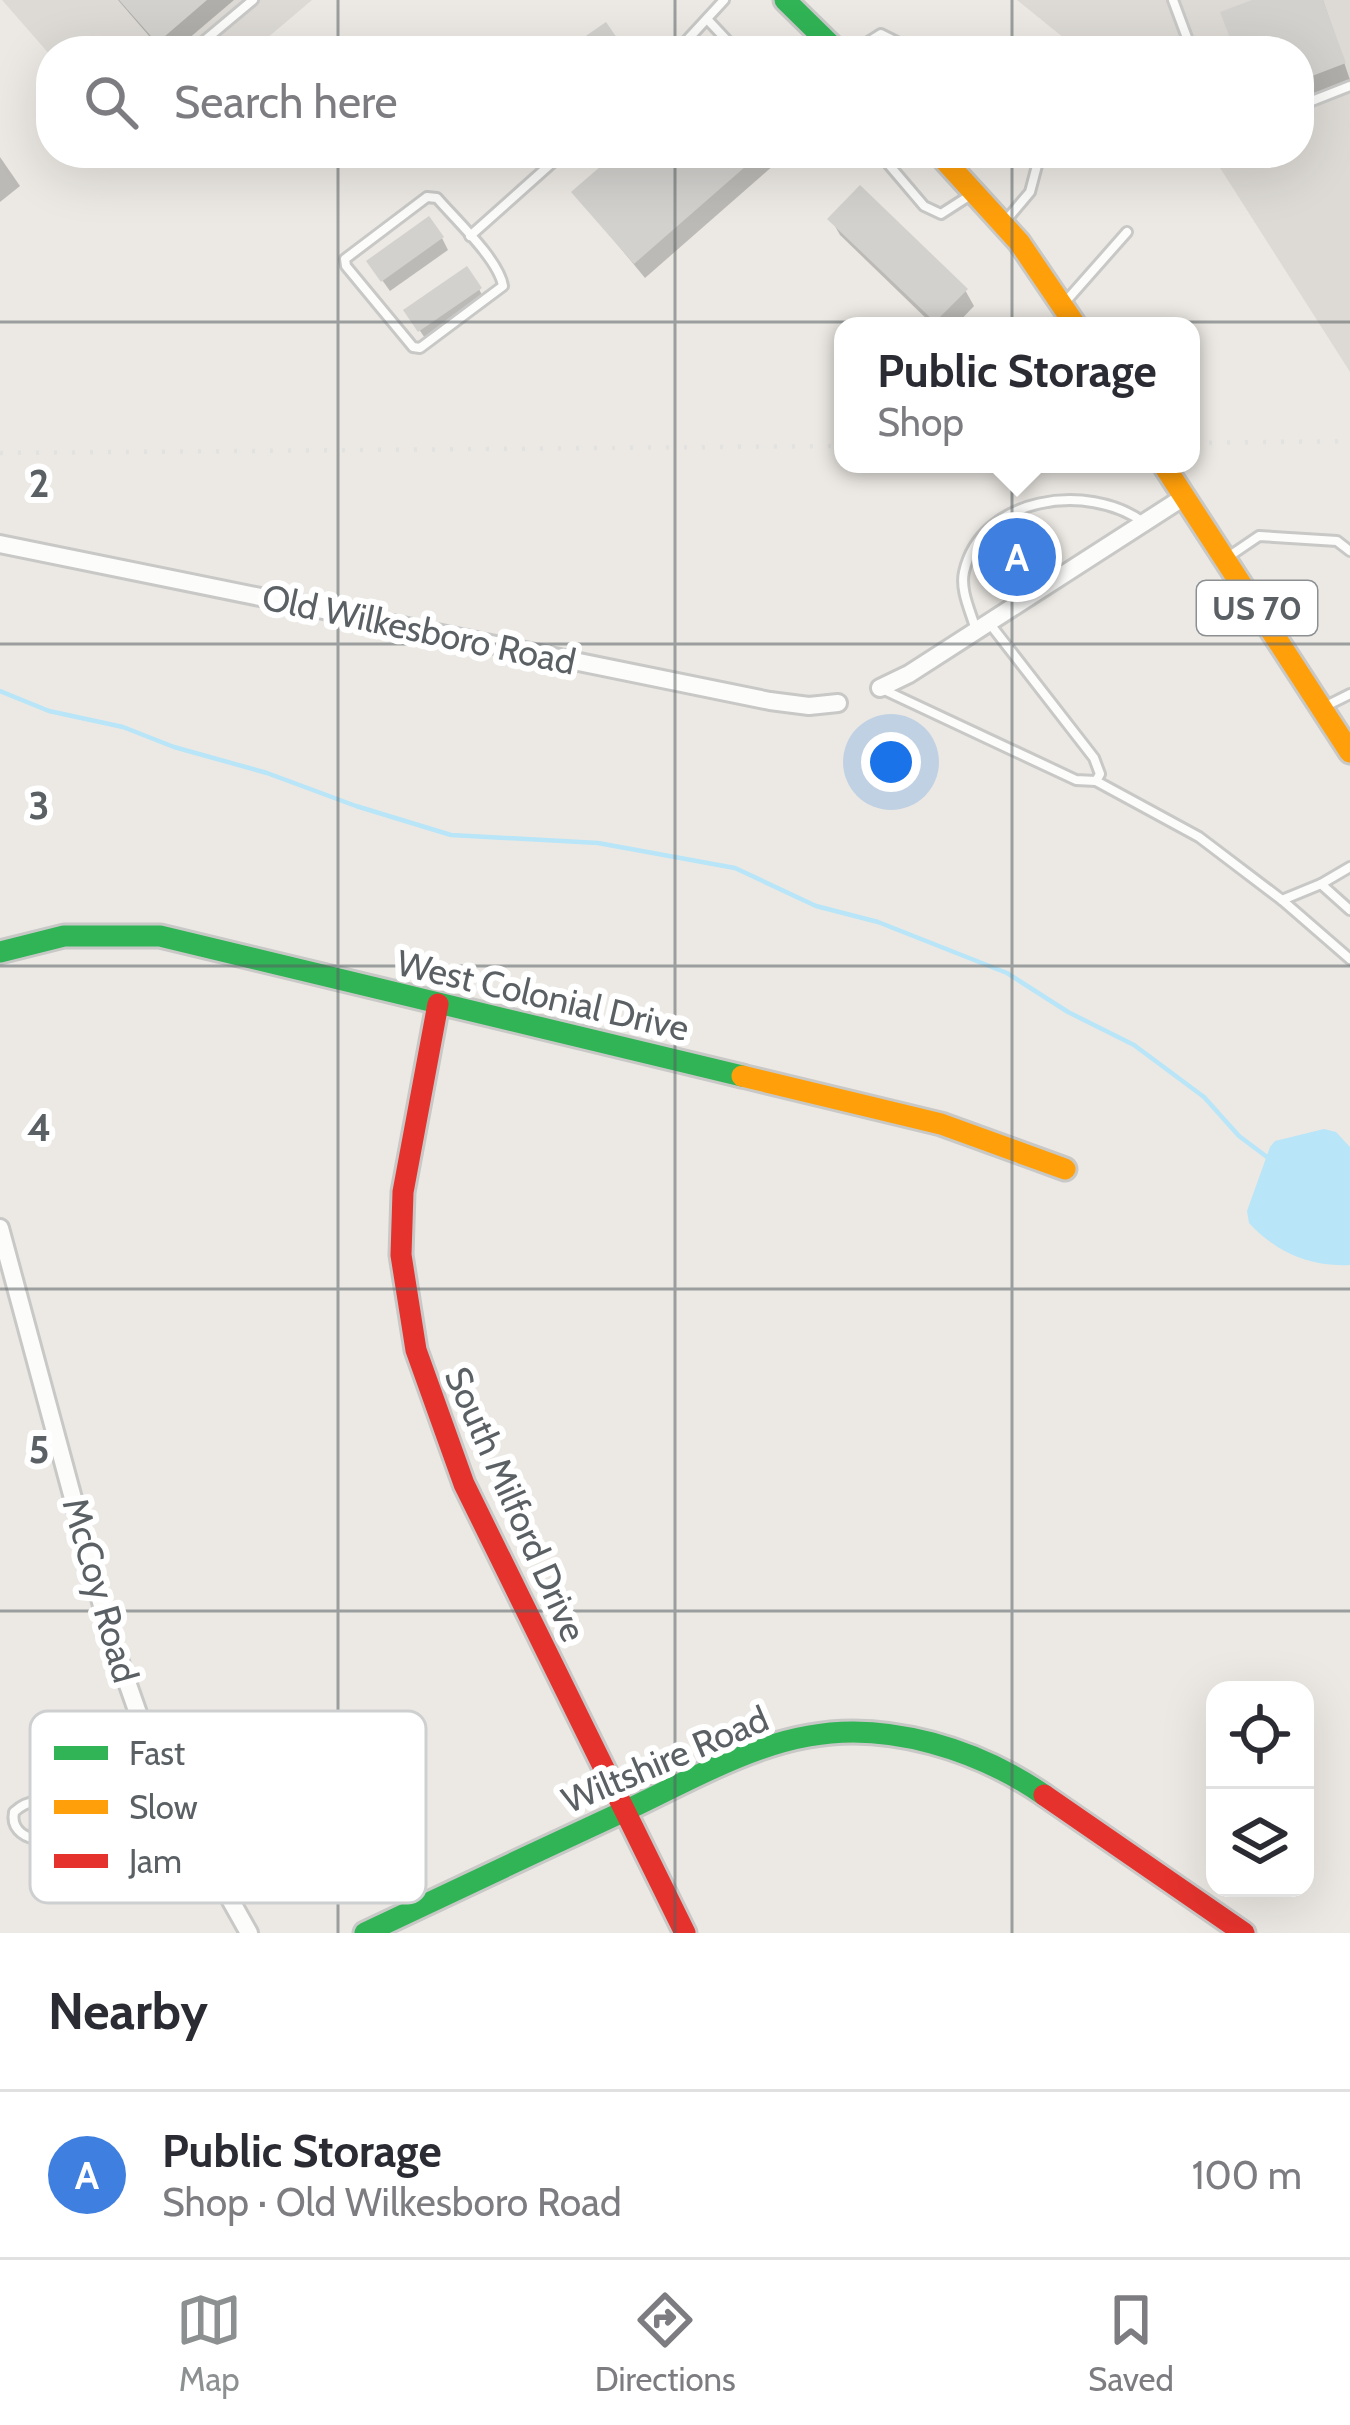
<!DOCTYPE html>
<meta charset="utf-8">
<style>
:root{--surface:#fff;--page:#f7f7f7;--text:#2b2b33;--muted:#7c7c81;--line:#e1e1e2;--accent:#8d9091}
body{margin:0;font-family:Cabin,sans-serif;background:var(--page);color:var(--text)}
.controls{position:absolute;right:36px;bottom:36px;display:grid;overflow:hidden;border-radius:24px;box-shadow:0 12px 48px #0002}
.controls button{width:108px;height:108px;display:grid;place-items:center;padding:0;border:0;border-bottom:3px solid var(--line);background:var(--surface);color:var(--text);font:60px sans-serif}
.you{position:absolute;left:891px;top:762px;width:42px;height:42px;margin:-30px;border:9px solid #fff;border-radius:50%;background:#1a73e8;box-shadow:0 0 0 18px #1a73e833}
.badge{display:grid;place-items:center;width:78px;height:78px;border-radius:50%;background:var(--accent);color:#fff;font-size:39px;font-weight:700}
.pin{position:absolute;translate:-50% -50%;border:6px solid #fff;box-shadow:0 3px 12px #0006}
.popup{position:absolute;left:834px;top:317px;width:366px;height:156px;box-sizing:border-box;display:grid;place-content:center;border-radius:24px;background:var(--surface);filter:drop-shadow(0 3px 9px #0005);font-size:39px;white-space:nowrap;color:var(--muted)}
.popup b{font-size:45px;color:var(--text)}
.popup::after{content:'';position:absolute;left:50%;top:100%;margin-left:-24px;border:24px solid transparent;border-top-color:var(--surface)}
.list{margin:0;padding:0;list-style:none}
h2{display:flex;justify-content:space-between;align-items:center;height:156px;margin:0;padding:0 48px;font-size:51px}
h2 small{font-size:39px;font-weight:400;color:var(--muted)}
.list li{display:grid;grid-template-columns:78px 1fr auto;gap:36px;align-items:center;box-sizing:border-box;height:168px;padding:0 48px;border-top:3px solid var(--line)}
.list b{display:block;font-size:45px;white-space:nowrap}
.list p{margin:0;font-size:39px;white-space:nowrap;color:var(--muted)}
.list em{font-size:39px;font-style:normal;color:var(--muted)}
.icon{flex:none;width:66px;height:66px;fill:none;stroke:currentColor;stroke-width:2;stroke-linecap:round;stroke-linejoin:round}
.map{position:relative;flex:none;width:1350px;height:1933px;overflow:hidden}
.search{position:absolute;background:var(--surface);box-shadow:0 12px 48px #0002;left:36px;right:36px;top:36px;height:132px;display:flex;align-items:center;gap:30px;box-sizing:border-box;padding:0 42px;border-radius:48px;color:var(--muted);font-size:45px}
.sheet{height:324px;background:var(--surface)}
nav{display:flex;justify-content:space-around;align-items:center;box-sizing:border-box;height:168px;border-top:3px solid var(--line);background:var(--surface);font-size:33px;color:var(--muted)}
nav a{display:grid;justify-items:center;gap:6px}
nav .on{color:var(--accent)}
.map>svg:first-child{display:block}
.industrial{fill:#dddad5}
.water{fill:#b8e5f7}
.shadow{fill:#0003}
.lines{fill:none;stroke-linecap:round;stroke-linejoin:round}
.stream{stroke:#b8e5f7;stroke-width:4.5}
.building{fill:#d3d1ce}
.lane-casing{stroke:#c8c8c7;stroke-width:14}
.street-casing{stroke:#c8c8c7;stroke-width:22}
.fast-casing{stroke:#c8c8c7;stroke-width:27}
.slow-casing{stroke:#c8c8c7;stroke-width:27}
.jam-casing{stroke:#c8c8c7;stroke-width:27}
.lane{stroke:#fcfcfb;stroke-width:8}
.street{stroke:#fcfcfb;stroke-width:16}
.fast{stroke:#30b455;stroke-width:21}
.slow{stroke:#ff9f0a;stroke-width:21}
.jam{stroke:#e5322d;stroke-width:21}
.rail{stroke:#e2e2e1;stroke-width:4.5;stroke-dasharray:3 15;stroke-linecap:butt}
.grid{fill:none;stroke:#5a6064;stroke-width:3;stroke-opacity:0.55}
.labels{text-anchor:middle;stroke-width:12;stroke-linejoin:round;paint-order:stroke}
.shield{fill:#fff;stroke:#8c9092;stroke-width:3}
.shield-label{font-size:33px;font-weight:bold;fill:#5a6064}
.street-label{font-size:36px;fill:#5a6064;stroke:#fff}
.key{fill:#fff;stroke:#cecfd0;stroke-width:3}
.key-label{font-size:33px;fill:#5a6064}
.grid-label{font-size:39px;text-anchor:middle;font-weight:bold;fill:#5a6064;stroke:#fff;stroke-width:12;stroke-linejoin:round;paint-order:stroke}
</style>
<div class="map">
<svg width="1350" height="1933" viewBox="0 0 1350 1933">
<rect width="100%" height="100%" fill="#ece9e4"/>
<g class="industrial">
<polygon points="2,0 312,0 252,51 51,51 51,56"/>
<polygon points="1017,0 1350,0 1350,372 1215,160 1207,153 1299,153 1299,51 1080,51"/>
</g>
<path class="water" d="M1324,1129L1336,1132L1350,1147V1265C1310,1267 1277,1253 1249,1223L1247,1211L1270,1147L1275,1141Z"/>
<g class="shadow">
<polygon points="118,0 234,0 174,51 162,51"/>
<polygon points="1261,0 1323,0 1350,80 1299,100 1299,51 1238,51"/>
<polygon points="620,153 778,153 782,158 645,278 575,193"/>
<polygon points="0,157 20,186 0,202"/>
<polygon points="831,219 965,290 974,306 955,326 934,326 840,235"/>
<polygon points="442,238 448,250 390,291 377,273"/>
<polygon points="479,289 485,301 427,341 414,322"/>
<polygon points="1053,550 1059,561 1007,597 991,573"/>
</g>
<g class="lines">
<polyline class="stream" points="0,691 49,711 123,727 174,747 267,773 356,806 451,835 598,843 735,868 816,906 878,922 1007,973 1068,1012 1134,1045 1204,1097 1239,1136 1267,1157"/>
</g>
<g class="building">
<polygon points="119,0 207,0 157,43"/>
<polygon points="1252,0 1323,0 1346,63 1299,81 1299,51 1235,51 1220,12"/>
<polygon points="606,22 626,51 564,51"/>
<polygon points="616,153 761,153 634,264 571,192"/>
<polygon points="860,185 968,289 935,322 827,219"/>
<polygon points="429,216 444,237 381,282 366,261"/>
<polygon points="467,266 482,288 418,332 403,310"/>
<polygon points="1038,523 1055,549 999,587 981,561"/>
</g>
<g class="lines">
<g class="lane-casing">
<g id="lane">
<polyline points="1173,0 1192,51"/>
<polyline points="707,19 737,51"/>
<polyline points="192,51 253,0"/>
<polyline points="677,51 724,0"/>
<polyline points="854,51 881,34 915,51"/>
<polyline points="1299,106 1350,86"/>
<polyline points="879,153 924,206 941,214 969,196"/>
<path d="M427,197L437,198C455,219 499,260 503,286L420,348L413,347L346,266L345,259Z"/>
<polyline points="1008,218 1030,192 1039,158 1034,153"/>
<polyline points="470,236 563,153"/>
<polyline points="1067,300 1127,232"/>
<polyline points="1231,555 1259,536 1337,541 1350,551"/>
<path d="M975,627C970,610 960,590 964,572C981,496 1088,482 1143,522"/>
<polyline points="882,689 1076,780 1096,781 1100,774 1094,758 990,624"/>
<polyline points="1330,704 1350,694"/>
<polyline points="1096,781 1199,837 1282,900 1350,959"/>
<polyline points="1321,884 1350,867"/>
<polyline points="1282,900 1321,884 1350,910"/>
<path d="M60,1816C46,1799 30,1797 14,1812C11,1827 21,1836 35,1839L56,1825L60,1816L105,1818L172,1836L193,1837"/>
</g>
</g>
<g class="street-casing">
<g id="street">
<polyline points="0,544 770,701 809,706 838,703"/>
<polyline points="880,688 909,674 1184,497"/>
<polyline points="0,1228 108,1628 139,1716 176,1803 249,1933"/>
</g>
</g>
<g class="fast-casing">
<g id="fast">
<polyline points="785,0 837,51"/>
<polyline points="0,952 64,936 160,936 742,1076"/>
<path d="M365,1933C454,1891 542,1849 631,1808C688,1781 746,1747 809,1736C888,1721 979,1750 1044,1795"/>
</g>
</g>
<g class="slow-casing">
<g id="slow">
<polyline points="938,153 1019,242 1076,326"/>
<polyline points="1163,464 1350,752"/>
<polyline points="742,1076 941,1124 1065,1169"/>
</g>
</g>
<g class="jam-casing">
<g id="jam">
<polyline points="438,1004 403,1192 401,1255 416,1350 464,1484 685,1933"/>
<polyline points="1044,1795 1244,1933"/>
</g>
</g>
<use href="#lane" class="lane"/>
<use href="#street" class="street"/>
<use href="#fast" class="fast"/>
<use href="#slow" class="slow"/>
<use href="#jam" class="jam"/>
<g class="rail">
<polyline points="1191,443 1350,441"/>
<polyline points="0,453 843,446"/>
</g>
</g>
<path class="grid" d="M338,0V51M675,0V51M1012,0V51M338,153V1933M675,153V1933M1012,153V1933M0,322H1350M0,644H1350M0,966H1350M0,1289H1350M0,1611H1350"/>
<g class="labels">
<rect class="shield" x="1197" y="581" width="120" height="54" rx="9"/>
<g class="shield-label">
<text x="1257" y="620">US 70</text>
</g>
<g class="street-label">
<text transform="translate(419 629) rotate(12)" y="13">Old Wilkesboro Road</text>
<text transform="translate(543 995) rotate(13)" y="13">West Colonial Drive</text>
<text transform="translate(516 1504) rotate(66)" y="13">South Milford Drive</text>
<text transform="translate(101 1590) rotate(74)" y="13">McCoy Road</text>
<text transform="translate(665 1759) rotate(-23)" y="13">Wiltshire Road</text>
</g>
</g>
<rect x="30" y="1711" width="396" height="192" rx="18" class="key"/>
<rect x="54" y="1746" width="54" height="14" fill="#30b455"/>
<rect x="54" y="1800" width="54" height="14" fill="#ff9f0a"/>
<rect x="54" y="1854" width="54" height="14" fill="#e5322d"/>
<g class="key-label">
<text x="129" y="1765">Fast</text>
<text x="129" y="1819">Slow</text>
<text x="129" y="1873">Jam</text>
</g>
<g class="grid-label">
<text x="39" y="497">2</text>
<text x="39" y="819">3</text>
<text x="39" y="1141">4</text>
<text x="39" y="1463">5</text>
</g>
</svg>
<div class="controls">
<button><svg class="icon" aria-label="locate" viewBox="0 0 24 24"><circle cx="12" cy="12" r="6"/><path d="M12 2v4M12 18v4M2 12h4M18 12h4"/></svg></button>
<button><svg class="icon" aria-label="layers" viewBox="0 0 24 24"><path d="M12 4l9 5-9 5-9-5zM3 14l9 5 9-5"/></svg></button>
</div>
<div class="you"></div>
<div class="pin badge" style="left:1017px;top:557px;background:#3f7fe0">A</div>
<div class="popup"><b>Public Storage</b>Shop</div>
<div class="search"><svg class="icon" aria-label="search" viewBox="0 0 24 24"><circle cx="10" cy="10" r="6"/><path d="M15 15l6 6"/></svg>Search here</div>
</div>
<section class="sheet">
<h2>Nearby<small></small></h2>
<ul class="list">
<li><span class="badge" style="background:#3f7fe0">A</span><div><b>Public Storage</b><p>Shop · Old Wilkesboro Road</p></div><em>100 m</em></li>
</ul>
</section>
<nav>
<a class="on"><svg class="icon" aria-label="map" viewBox="0 0 24 24"><path d="M3 6l6-2 6 2 6-2v14l-6 2-6-2-6 2zM9 4v14M15 6v14"/></svg>Map</a>
<a><svg class="icon" aria-label="directions" viewBox="0 0 24 24"><path d="M12 3l9 9-9 9-9-9zM9 14v-3h6M13 9l2 2-2 2"/></svg>Directions</a>
<a><svg class="icon" aria-label="saved" viewBox="0 0 24 24"><path d="M7 4h10v16l-5-4-5 4z"/></svg>Saved</a>
</nav>
